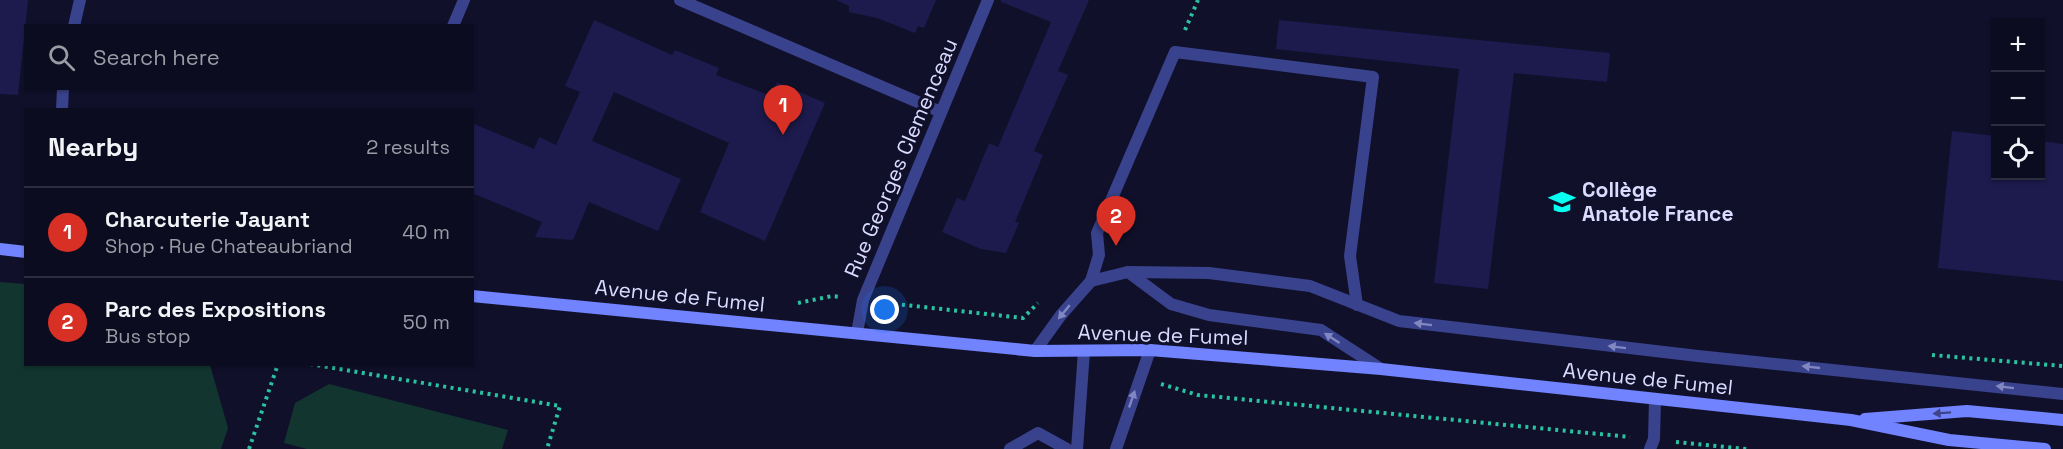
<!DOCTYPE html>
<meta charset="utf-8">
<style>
:root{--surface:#0c0c20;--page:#151529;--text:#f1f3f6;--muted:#9a9ba5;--line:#2c2c3e;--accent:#d93025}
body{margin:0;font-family:"Space Grotesk",sans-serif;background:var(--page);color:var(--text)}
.controls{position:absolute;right:18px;top:18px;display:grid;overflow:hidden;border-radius:0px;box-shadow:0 2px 4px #0004}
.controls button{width:54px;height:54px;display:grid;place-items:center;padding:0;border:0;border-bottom:2px solid var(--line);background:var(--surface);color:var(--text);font:30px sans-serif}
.you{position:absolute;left:885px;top:310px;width:21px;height:21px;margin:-15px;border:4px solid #fff;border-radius:50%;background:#1a73e8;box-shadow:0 0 0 9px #1a73e833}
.badge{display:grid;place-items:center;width:39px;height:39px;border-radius:50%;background:var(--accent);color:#fff;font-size:20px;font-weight:700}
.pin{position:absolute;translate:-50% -50px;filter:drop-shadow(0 2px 3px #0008)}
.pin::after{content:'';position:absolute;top:32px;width:21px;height:18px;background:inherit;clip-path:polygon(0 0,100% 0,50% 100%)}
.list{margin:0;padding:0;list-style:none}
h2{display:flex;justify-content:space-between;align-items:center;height:78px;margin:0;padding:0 24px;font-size:26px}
h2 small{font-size:20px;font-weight:400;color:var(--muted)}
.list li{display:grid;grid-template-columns:39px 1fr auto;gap:18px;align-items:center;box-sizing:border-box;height:90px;padding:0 24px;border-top:2px solid var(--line)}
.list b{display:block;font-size:22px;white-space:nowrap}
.list p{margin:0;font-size:20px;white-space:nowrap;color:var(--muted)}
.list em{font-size:20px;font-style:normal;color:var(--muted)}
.icon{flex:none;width:33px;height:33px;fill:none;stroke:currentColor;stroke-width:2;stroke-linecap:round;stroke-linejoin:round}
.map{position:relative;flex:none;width:2063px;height:449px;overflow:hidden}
.search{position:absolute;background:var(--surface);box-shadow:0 2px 4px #0004;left:24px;top:24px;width:450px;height:66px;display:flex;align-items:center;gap:15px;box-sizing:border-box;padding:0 21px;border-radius:0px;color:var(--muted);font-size:22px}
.panel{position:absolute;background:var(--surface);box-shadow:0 2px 4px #0004;left:24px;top:108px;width:450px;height:258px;border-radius:0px}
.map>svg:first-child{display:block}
.green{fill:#12362f}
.building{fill:#1d1b4d}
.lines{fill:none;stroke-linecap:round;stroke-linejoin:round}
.path{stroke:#2ac3a2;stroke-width:4;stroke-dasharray:3 4.5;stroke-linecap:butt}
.lane{stroke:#39428c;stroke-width:12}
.street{stroke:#39428c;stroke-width:12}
.secondary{stroke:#7183ff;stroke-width:12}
.oneway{fill:#8187c0}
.oneway2{fill:#3c448a}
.labels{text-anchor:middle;stroke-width:6;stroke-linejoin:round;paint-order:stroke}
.street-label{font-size:21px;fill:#dadbff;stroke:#10102b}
.poi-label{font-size:21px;font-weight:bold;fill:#dadbff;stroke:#10102b;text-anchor:start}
</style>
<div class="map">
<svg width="2063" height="449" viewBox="0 0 2063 449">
<rect width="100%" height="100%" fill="#10102b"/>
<g class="green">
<polygon points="0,282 25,284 26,364 210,365 228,428 221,449 0,449"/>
<polygon points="329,384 508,430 502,449 307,449 284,443 295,403"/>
</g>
<g class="building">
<polygon points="0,0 28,0 18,95 0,94"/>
<polygon points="836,0 936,0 924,28 918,26 915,33 877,18 849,12 849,6"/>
<polygon points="1001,0 1089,0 1058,71 1068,75 1034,151 1043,155 1015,222 1019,223 1006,253 981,249 942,232 957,198 965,201 989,143 998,147 1051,22 1001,2"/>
<polygon points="594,20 672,55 675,50 719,68 716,75 771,96 777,82 825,103 765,241 700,212 729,143 614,92 592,141 681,179 658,231 589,202 573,240 535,237 542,222 472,193 472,123 534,149 539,137 556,145 580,92 565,86"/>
<polygon points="1279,20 1610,53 1607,82 1514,73 1488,289 1434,283 1459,69 1276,49"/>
<polygon points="1952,131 1995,136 1995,176 2040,176 2040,141 2063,144 2063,281 1938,268"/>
</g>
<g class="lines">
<g class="path">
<polyline points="1185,30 1198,0"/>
<polyline points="798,303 832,296 841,297"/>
<polyline points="887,303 1023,318 1038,303"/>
<polyline points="1932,355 2063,366"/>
<polyline points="310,364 560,406 547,449"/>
<polyline points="1161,384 1198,395 1630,437"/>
<polyline points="1676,442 1747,449"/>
<polyline points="249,449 278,364"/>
</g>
<g class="lane">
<polyline points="1128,272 1171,304 1209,315 1321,330 1381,369"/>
<polyline points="1091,281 1099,255 1097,233 1175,52 1373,77 1350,256 1357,305"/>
<polyline points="1035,351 1061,315 1091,281 1128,272 1209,273 1310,286 1399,321 1698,356 2063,394"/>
<polyline points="1010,449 1038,433 1067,449"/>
<polyline points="1650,449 1654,439 1655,400"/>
</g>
<g class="street">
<polyline points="680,0 941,112"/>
<polyline points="74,26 80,0"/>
<polyline points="453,26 464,0"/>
<polyline points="62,110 63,88"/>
<polyline points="857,333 863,300 988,0"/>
<polyline points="1077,449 1084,351"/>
<polyline points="1116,449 1150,350"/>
</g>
<g class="secondary">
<polyline points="0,249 26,252"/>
<polyline points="472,296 1035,351 1150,350 1381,369 1851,420 1949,440 2045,449"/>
<polyline points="1865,419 1967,411 2063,420"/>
</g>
</g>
<defs><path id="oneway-solid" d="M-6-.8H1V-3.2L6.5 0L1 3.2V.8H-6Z" transform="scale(1.5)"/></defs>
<g class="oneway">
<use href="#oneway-solid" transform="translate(1064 312) rotate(130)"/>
<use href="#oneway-solid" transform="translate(1423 324) rotate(-173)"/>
<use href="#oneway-solid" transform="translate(1332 338) rotate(-147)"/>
<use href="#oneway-solid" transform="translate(1617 347) rotate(-173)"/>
<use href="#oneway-solid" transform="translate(1811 367) rotate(-174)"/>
<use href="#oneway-solid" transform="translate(2005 387) rotate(-173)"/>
<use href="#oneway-solid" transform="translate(1132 399) rotate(-71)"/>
</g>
<use class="oneway2" href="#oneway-solid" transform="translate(1942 413) rotate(176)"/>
<defs>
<g id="school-bare" transform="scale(2.07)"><path d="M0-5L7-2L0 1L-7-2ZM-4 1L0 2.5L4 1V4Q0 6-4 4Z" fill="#06fff1" stroke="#10102b" stroke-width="2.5" paint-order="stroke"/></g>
</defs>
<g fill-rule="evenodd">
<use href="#school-bare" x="1562" y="202"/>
</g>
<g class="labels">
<g class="street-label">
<text transform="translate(901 158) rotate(-67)" y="7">Rue Georges Clemenceau</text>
<text transform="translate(680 296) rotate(6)" y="7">Avenue de Fumel</text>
<text transform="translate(1163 335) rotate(2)" y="7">Avenue de Fumel</text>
<text transform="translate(1648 379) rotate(6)" y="7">Avenue de Fumel</text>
</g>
<g class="poi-label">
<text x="1582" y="197">Collège<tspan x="1582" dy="24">Anatole France</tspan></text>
</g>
</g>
</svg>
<div class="controls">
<button>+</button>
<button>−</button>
<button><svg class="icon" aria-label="locate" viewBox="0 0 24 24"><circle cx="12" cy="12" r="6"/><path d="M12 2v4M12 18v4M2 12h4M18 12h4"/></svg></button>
</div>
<div class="you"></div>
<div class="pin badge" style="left:783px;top:135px">1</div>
<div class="pin badge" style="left:1116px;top:246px">2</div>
<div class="search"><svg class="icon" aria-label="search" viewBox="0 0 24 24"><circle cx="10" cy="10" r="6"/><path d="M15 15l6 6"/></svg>Search here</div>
<section class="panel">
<h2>Nearby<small>2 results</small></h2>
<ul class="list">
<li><span class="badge">1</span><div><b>Charcuterie Jayant</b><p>Shop · Rue Chateaubriand</p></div><em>40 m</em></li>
<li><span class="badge">2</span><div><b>Parc des Expositions</b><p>Bus stop</p></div><em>50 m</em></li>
</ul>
</section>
</div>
